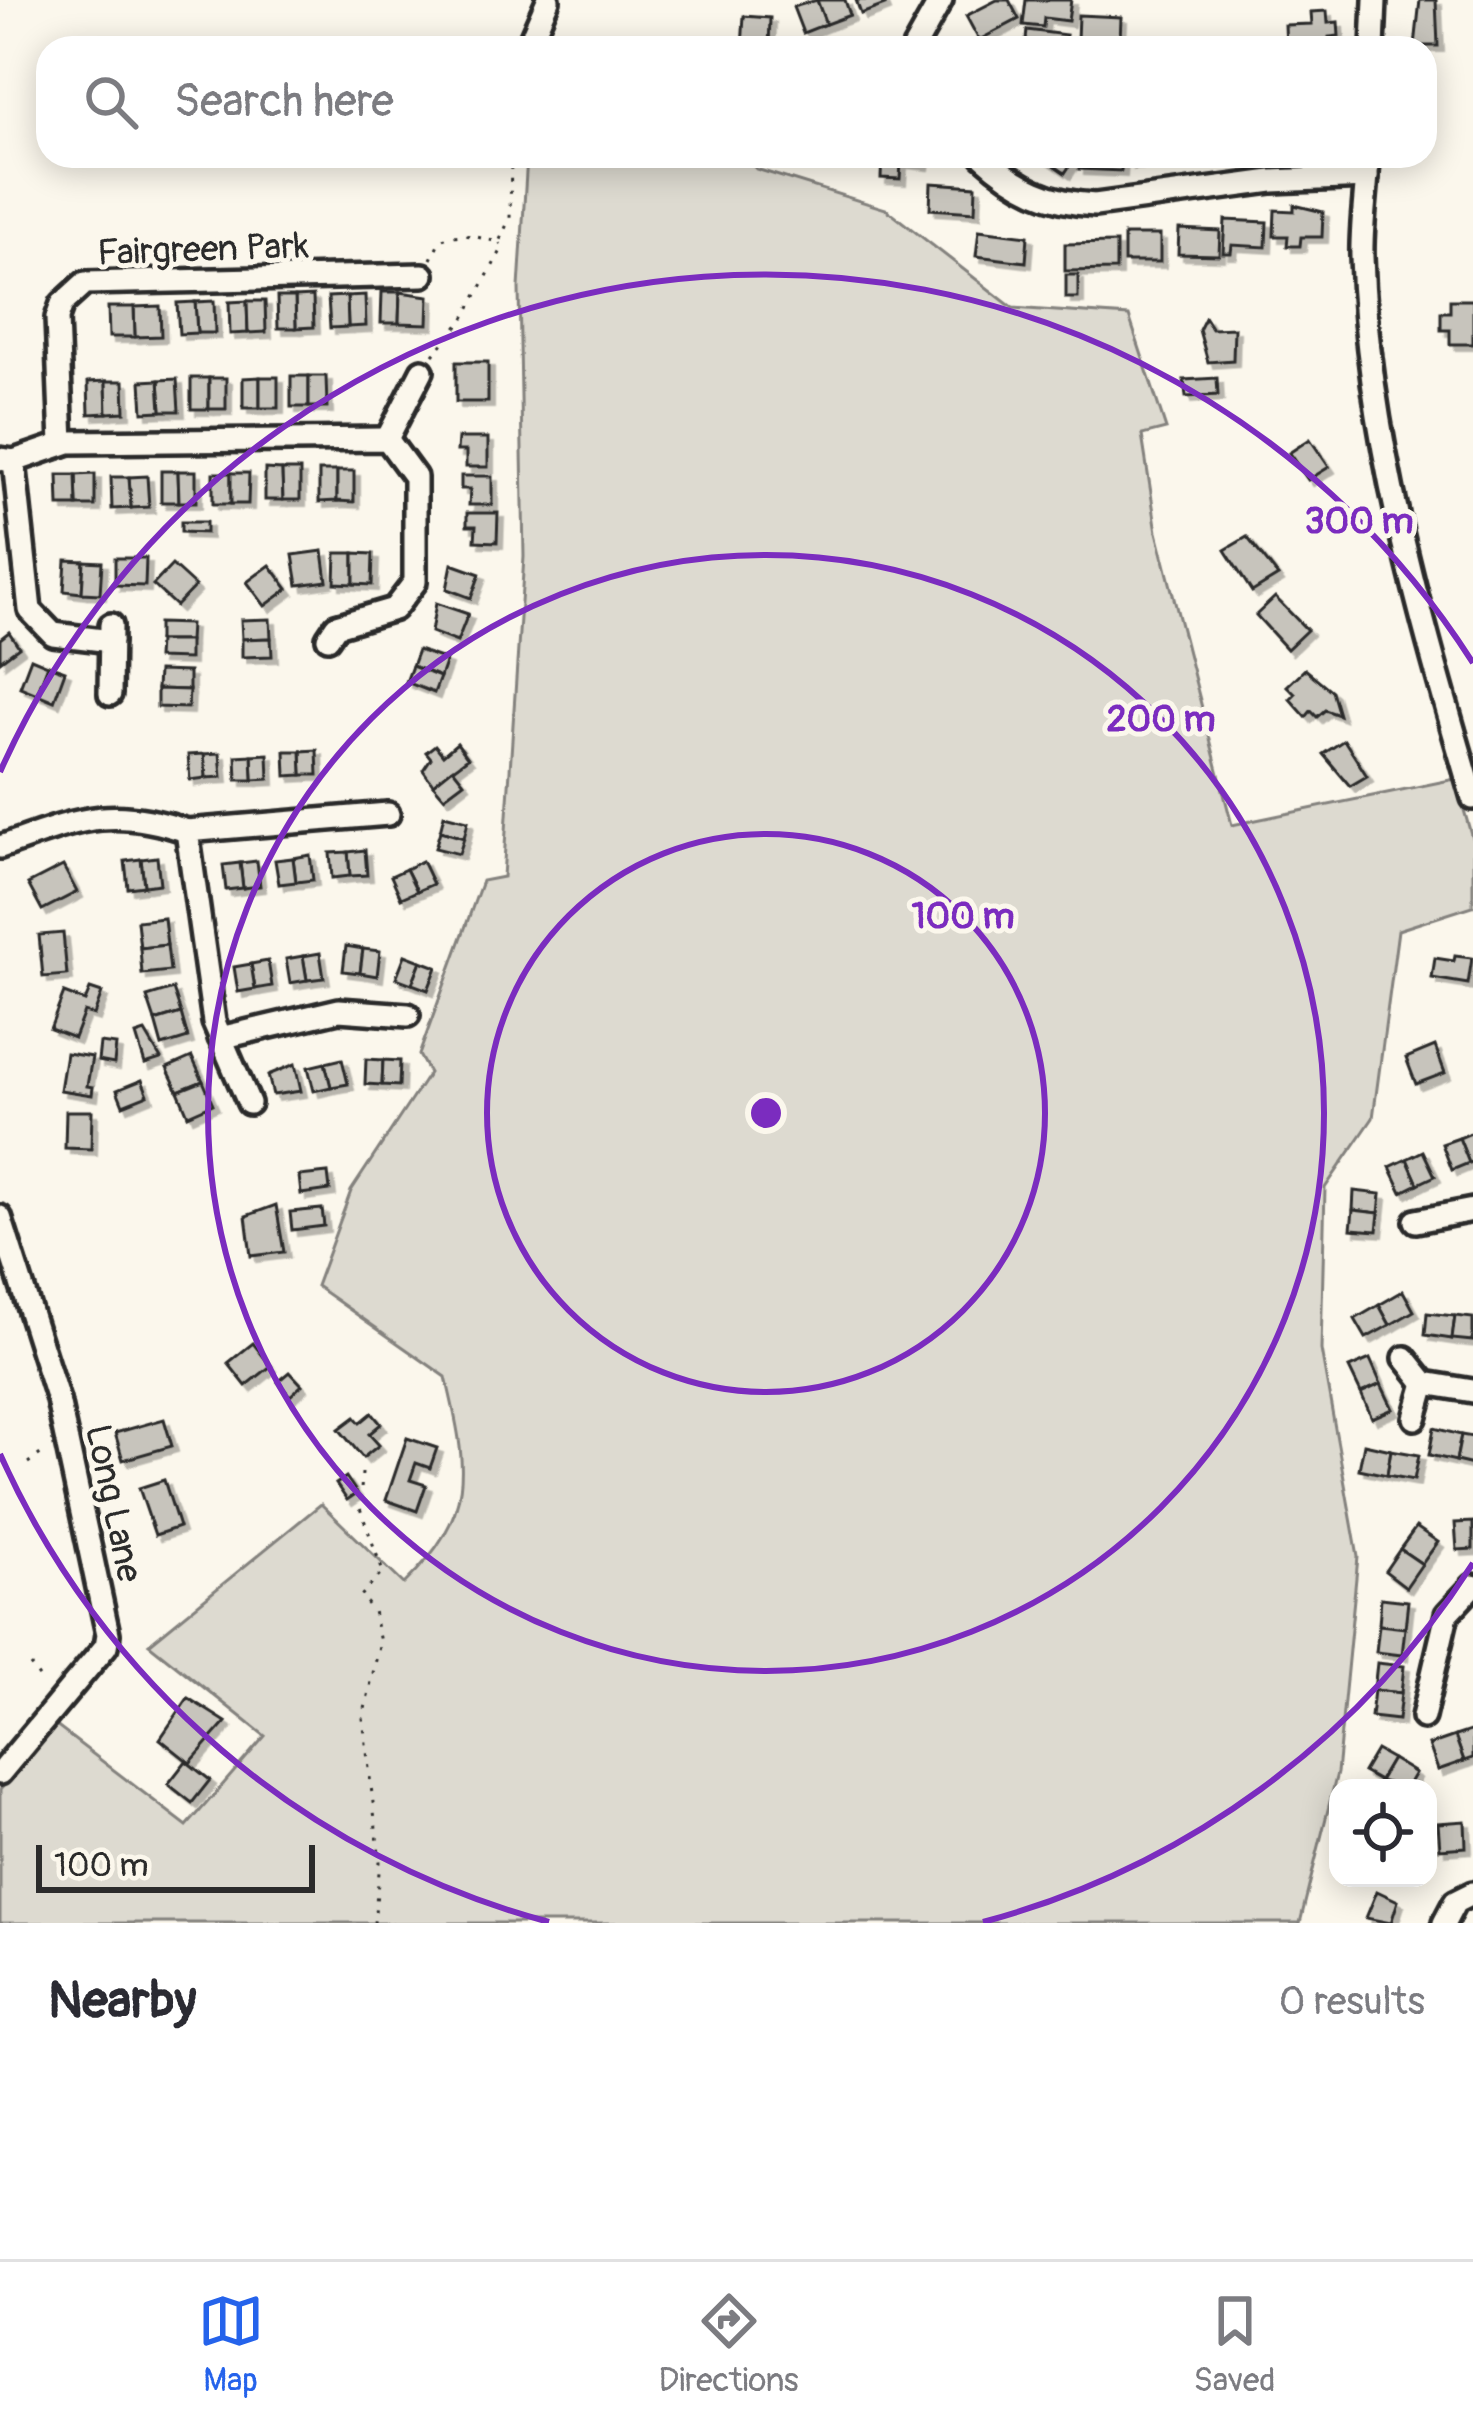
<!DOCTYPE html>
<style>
:root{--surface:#fff;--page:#f2f2f3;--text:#2b2b33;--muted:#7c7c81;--line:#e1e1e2;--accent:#2563eb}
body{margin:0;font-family:Pangolin,sans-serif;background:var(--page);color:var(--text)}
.controls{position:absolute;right:36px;bottom:36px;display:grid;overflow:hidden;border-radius:24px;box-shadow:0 6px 30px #0003}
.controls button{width:108px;height:108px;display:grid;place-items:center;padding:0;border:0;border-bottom:3px solid var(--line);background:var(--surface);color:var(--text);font:60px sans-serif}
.scale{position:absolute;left:36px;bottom:30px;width:279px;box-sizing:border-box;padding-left:12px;border:6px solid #2b2b2b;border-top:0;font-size:33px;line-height:42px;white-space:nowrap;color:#2b2b2b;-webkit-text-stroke:9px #fbf7ec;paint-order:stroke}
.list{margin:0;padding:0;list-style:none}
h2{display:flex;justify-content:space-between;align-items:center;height:156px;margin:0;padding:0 48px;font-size:51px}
h2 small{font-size:39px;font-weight:400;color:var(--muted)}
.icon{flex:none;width:66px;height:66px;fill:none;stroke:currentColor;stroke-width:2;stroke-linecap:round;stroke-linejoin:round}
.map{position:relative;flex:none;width:1473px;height:1923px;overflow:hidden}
.search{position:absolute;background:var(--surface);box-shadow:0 6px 30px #0003;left:36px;right:36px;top:36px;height:132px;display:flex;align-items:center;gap:30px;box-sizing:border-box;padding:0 42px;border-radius:36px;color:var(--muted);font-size:45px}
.sheet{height:336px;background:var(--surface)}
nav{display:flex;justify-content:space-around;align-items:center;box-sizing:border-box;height:168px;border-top:3px solid var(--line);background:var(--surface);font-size:33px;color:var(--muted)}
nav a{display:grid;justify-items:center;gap:6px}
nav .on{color:var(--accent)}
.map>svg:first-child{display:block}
.green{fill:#dddad0;stroke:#84827e;stroke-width:3}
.building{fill:#c7c4bc;stroke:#2b2b2b;stroke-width:3;filter:url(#shadow)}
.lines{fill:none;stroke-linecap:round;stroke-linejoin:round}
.minor-casing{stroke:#2b2b2b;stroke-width:30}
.path{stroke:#2b2b2b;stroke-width:3;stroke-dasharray:3 9;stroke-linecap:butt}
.minor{stroke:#fbf7ec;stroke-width:21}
.ring{fill:none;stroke:#7b2cbf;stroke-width:6}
.labels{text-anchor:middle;stroke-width:10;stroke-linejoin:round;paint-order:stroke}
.street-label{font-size:36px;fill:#2b2b2b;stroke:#fbf7ec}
.centre{fill:#7b2cbf;stroke:#fbf7ec;stroke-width:6}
.ring-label{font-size:36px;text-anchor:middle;font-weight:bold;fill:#7b2cbf;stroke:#fbf7ec;stroke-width:10;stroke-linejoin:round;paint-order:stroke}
</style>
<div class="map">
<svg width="1473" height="1923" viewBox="0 0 1473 1923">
<defs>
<filter id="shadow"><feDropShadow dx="5.5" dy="5.5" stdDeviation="0" flood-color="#0004"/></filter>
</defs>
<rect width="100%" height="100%" fill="#fbf7ec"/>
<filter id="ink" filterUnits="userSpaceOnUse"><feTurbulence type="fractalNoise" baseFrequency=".00833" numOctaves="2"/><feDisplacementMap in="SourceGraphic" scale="24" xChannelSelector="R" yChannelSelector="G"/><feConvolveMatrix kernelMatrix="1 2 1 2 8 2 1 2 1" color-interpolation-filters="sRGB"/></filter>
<g filter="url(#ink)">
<path class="green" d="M527,156H745L756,169L886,209L1013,308L1129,316L1166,429L1142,435L1157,532L1232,825L1455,779L1473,841V906L1398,930L1373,1118L1325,1188L1321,1350L1358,1557L1337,1773L1300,1923H0V1790L55,1725L187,1826L265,1736L149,1644L321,1504L404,1584C476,1514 468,1469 446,1377L316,1286L351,1191L429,1073L419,1055L482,881L503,877L524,557L519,288Z"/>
<g class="building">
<polygon points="817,0 826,24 803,33 793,7"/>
<polygon points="817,0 845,0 850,15 826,24"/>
<polygon points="856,0 883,0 885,5 861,14"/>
<polygon points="997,0 1009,0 1019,19 979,40 966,16"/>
<polygon points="1026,0 1071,0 1068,21 1044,18 1043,27 1023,25"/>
<polygon points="1420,0 1436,0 1438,46 1415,46"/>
<polygon points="1327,11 1328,23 1338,22 1339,36 1329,37 1329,48 1286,48 1285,25 1312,24 1311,12"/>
<polygon points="1078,15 1121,17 1120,41 1077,40"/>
<polygon points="744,16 770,18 769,48 742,48"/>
<polygon points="1027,30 1066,35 1064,45 1026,40"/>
<polygon points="1167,37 1168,48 1134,48 1133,40"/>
<polygon points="1269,37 1270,48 1231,48 1230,40"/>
<polygon points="1213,39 1213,48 1175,48 1174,42"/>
<polygon points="882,156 924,156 923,164 901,162 900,179 881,178"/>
<polygon points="1040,156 1076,156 1065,173"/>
<polygon points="1079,156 1122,156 1121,171 1079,169"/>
<polygon points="1128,156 1164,156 1164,161 1129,164"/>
<polygon points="931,183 976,186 975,212 930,209"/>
<polygon points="1294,205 1323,212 1322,237 1301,237 1300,246 1287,246 1288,236 1274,236 1275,210 1294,211"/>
<polygon points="1225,220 1267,222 1266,247 1232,245 1231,253 1223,253"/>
<polygon points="1179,229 1220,231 1219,255 1178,254"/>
<polygon points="979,230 1028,236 1026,262 976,256"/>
<rect x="1124" y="235" width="36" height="27"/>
<polygon points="1116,243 1116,270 1065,271 1065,244"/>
<rect x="1066" y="275" width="12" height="23"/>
<polygon points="382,292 400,292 399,323 381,323"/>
<polygon points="400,292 429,296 428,324 399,323"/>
<polygon points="365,295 366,326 348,327 347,296"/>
<polygon points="313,296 314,327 296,328 295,297"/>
<polygon points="347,296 348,327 330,328 328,297"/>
<polygon points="277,297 295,297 296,328 278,328"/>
<polygon points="1450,300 1473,300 1473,344 1450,344 1450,330 1441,330 1441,312 1450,312"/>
<polygon points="214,301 215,333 197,333 195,302"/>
<polygon points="247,301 248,333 230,334 229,302"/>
<polygon points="247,301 265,301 266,332 248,333"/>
<polygon points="195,302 197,333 179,334 177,303"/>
<polygon points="160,306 161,336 135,337 134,307"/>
<polygon points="108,307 134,307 135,337 109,337"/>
<polygon points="1205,318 1212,329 1234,328 1233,360 1208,362 1199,330"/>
<rect x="456" y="362" width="32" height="40"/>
<rect x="291" y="376" width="18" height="31"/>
<polygon points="309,376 326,376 327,407 309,407"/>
<polygon points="260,377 260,408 243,408 243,378"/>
<rect x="260" y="377" width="18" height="31"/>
<rect x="191" y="378" width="18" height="31"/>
<rect x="209" y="378" width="17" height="31"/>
<polygon points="1217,378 1218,395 1186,397 1184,380"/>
<polygon points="177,379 179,411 161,411 159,380"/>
<polygon points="159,380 161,411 143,412 141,381"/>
<polygon points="106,381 107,413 89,414 88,382"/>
<polygon points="106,381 124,381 125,412 107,413"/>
<polygon points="458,438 488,438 488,467 466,467 466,451 457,451"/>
<polygon points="1310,439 1329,467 1308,480 1289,453"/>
<polygon points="265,469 282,470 283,500 265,500"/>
<polygon points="282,470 300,470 300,500 283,500"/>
<polygon points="161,471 178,471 179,502 161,502"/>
<polygon points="178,471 196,471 196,502 179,502"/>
<polygon points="319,471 337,471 337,501 319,502"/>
<polygon points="337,471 354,471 354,502 337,501"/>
<rect x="213" y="473" width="18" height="31"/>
<polygon points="231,473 249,473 248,504 231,504"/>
<polygon points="95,474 95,506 77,506 76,475"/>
<polygon points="58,475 76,475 77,506 59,506"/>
<polygon points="147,476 149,507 131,508 129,477"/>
<polygon points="461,476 492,476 492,505 469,505 470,489 461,489"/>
<polygon points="111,477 129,477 131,508 112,509"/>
<polygon points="467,513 498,513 497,542 475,541 476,526 467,526"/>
<polygon points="181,522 206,522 206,533 181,532"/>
<polygon points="1247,537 1278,576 1252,592 1225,550"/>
<polygon points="323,551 327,581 298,585 293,555"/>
<polygon points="336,553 354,553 354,584 335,583"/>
<polygon points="354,553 373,554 372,585 354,584"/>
<polygon points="115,558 146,558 145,586 115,585"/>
<polygon points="66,560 84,561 82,593 64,591"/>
<polygon points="84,561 102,562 100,594 82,593"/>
<polygon points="452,564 480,574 471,598 447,589"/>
<polygon points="172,565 195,586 176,606 153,585"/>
<polygon points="270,565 288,589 265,606 247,582"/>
<polygon points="1275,597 1307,630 1287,649 1256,615"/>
<polygon points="436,603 468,614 457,642 431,632"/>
<polygon points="270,619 271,638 242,639 241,620"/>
<polygon points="158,623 190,624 189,641 158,641"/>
<polygon points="9,632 19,647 0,661 0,639"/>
<polygon points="271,638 272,656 242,657 242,639"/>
<polygon points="158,641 189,641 189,659 157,658"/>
<polygon points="418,650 446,660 440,677 412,666"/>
<polygon points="31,658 48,665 37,694 20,687"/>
<polygon points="48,665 65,671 54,701 37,694"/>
<polygon points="412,666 440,677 434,693 406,682"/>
<polygon points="1305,669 1332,691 1339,715 1325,710 1317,717 1311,711 1306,717 1290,699 1295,694 1287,686"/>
<polygon points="158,671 189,672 189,690 157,689"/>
<polygon points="157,689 189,690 188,708 157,707"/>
<polygon points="1344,740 1367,776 1350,786 1323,754"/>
<polygon points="457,743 468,758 433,784 423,770 431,758 426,752 435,745 443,755"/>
<polygon points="317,750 318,775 302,775 301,751"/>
<polygon points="285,751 301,751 302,775 286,776"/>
<polygon points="220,753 222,777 206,778 204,754"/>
<polygon points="204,754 206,778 190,780 188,755"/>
<polygon points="268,754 269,779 253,780 252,755"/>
<polygon points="252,755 253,780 237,780 236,756"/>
<polygon points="453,768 464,782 444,797 433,784"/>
<polygon points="444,815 468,821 464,838 440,831"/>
<polygon points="440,831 464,838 459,854 435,848"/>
<polygon points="365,850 367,875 350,876 348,852"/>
<polygon points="348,852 350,876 332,878 330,853"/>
<polygon points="310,855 313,880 296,882 293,858"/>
<polygon points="157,857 160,884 144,886 141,859"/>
<polygon points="293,858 296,882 279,884 275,860"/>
<polygon points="141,859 144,886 128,888 125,861"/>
<polygon points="257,861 260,886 243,888 240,863"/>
<polygon points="422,861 433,884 417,891 406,869"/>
<polygon points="240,863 243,888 226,890 223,865"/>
<polygon points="63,866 77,892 42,910 28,884"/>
<polygon points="406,869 417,891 401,898 391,876"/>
<polygon points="164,918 167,945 140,948 137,921"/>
<polygon points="63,933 67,975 43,977 39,935"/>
<polygon points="167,945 170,971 142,974 140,948"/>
<polygon points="346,946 363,949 360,973 343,971"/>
<polygon points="363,949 380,951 377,976 360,973"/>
<polygon points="320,953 324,978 307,980 303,956"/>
<polygon points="405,955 421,961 412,984 396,978"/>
<polygon points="303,956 307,980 290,983 286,959"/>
<polygon points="1455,956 1472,958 1468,984 1432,978 1435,958 1454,961"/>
<polygon points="268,961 272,986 255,989 251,964"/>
<polygon points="421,961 437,967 428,990 412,984"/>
<polygon points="251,964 255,989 238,992 234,967"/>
<polygon points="90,989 102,993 94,1015 84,1012 74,1038 50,1029 64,993 85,1001"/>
<polygon points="173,989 181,1013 155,1021 147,997"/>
<polygon points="181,1013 188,1038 162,1046 155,1021"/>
<polygon points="145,1032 161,1059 145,1064 136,1035"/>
<polygon points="100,1043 116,1045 114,1064 98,1061"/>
<polygon points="1435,1046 1445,1073 1416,1084 1406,1058"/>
<polygon points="66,1053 92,1057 87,1086 93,1087 92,1095 60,1090"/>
<polygon points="192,1057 203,1081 178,1091 167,1068"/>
<polygon points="342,1059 348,1084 331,1087 325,1063"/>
<polygon points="366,1059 383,1060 382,1085 365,1084"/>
<polygon points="383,1060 400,1061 399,1086 382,1085"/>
<polygon points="325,1063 331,1087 314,1091 308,1067"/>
<polygon points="295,1064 301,1091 273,1095 268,1075"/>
<polygon points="142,1080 148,1095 123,1105 117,1090"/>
<polygon points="203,1081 213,1104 188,1115 178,1091"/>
<polygon points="66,1111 92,1111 91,1149 65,1148"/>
<polygon points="1473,1132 1473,1162 1469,1163 1459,1138"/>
<polygon points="1459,1138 1469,1163 1452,1170 1442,1144"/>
<polygon points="1423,1151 1435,1176 1418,1184 1407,1159"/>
<polygon points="1407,1159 1418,1184 1402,1192 1390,1167"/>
<polygon points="328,1173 330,1190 301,1194 299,1176"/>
<polygon points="1354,1191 1381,1194 1379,1213 1353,1210"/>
<polygon points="276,1205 284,1252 251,1256 246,1216"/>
<polygon points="322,1209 324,1226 292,1230 290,1212"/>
<polygon points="1353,1210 1379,1213 1377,1231 1351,1229"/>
<polygon points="1403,1291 1414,1311 1390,1325 1379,1305"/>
<polygon points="1379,1305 1390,1325 1366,1338 1355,1319"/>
<polygon points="1427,1313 1455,1316 1452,1339 1425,1335"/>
<polygon points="1455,1316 1473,1318 1473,1341 1452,1339"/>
<polygon points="253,1343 271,1366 246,1386 228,1363"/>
<polygon points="1370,1359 1381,1384 1361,1393 1349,1368"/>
<polygon points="290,1372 302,1385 290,1396 278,1382"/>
<polygon points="1381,1384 1393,1409 1372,1418 1361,1393"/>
<polygon points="372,1413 381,1424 369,1434 379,1445 363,1458 339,1429 355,1417 360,1423"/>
<polygon points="164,1419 172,1446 123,1460 115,1433"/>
<polygon points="1434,1428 1461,1435 1456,1461 1429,1455"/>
<polygon points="1461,1435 1473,1437 1473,1465 1456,1461"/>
<polygon points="407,1438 437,1448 430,1468 416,1463 410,1480 426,1485 417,1511 386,1500"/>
<polygon points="1364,1444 1391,1450 1387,1475 1359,1469"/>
<polygon points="1391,1450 1419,1455 1414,1480 1387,1475"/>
<polygon points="346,1477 357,1493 347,1500 336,1484"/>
<polygon points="164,1480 179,1527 155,1535 139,1488"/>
<polygon points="1473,1522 1473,1549 1457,1550 1455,1523"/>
<polygon points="1416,1527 1438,1542 1422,1564 1400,1549"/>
<polygon points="1400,1549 1422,1564 1406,1587 1385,1571"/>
<polygon points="1381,1598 1408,1601 1405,1628 1379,1625"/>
<polygon points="1379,1625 1405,1628 1402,1655 1376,1652"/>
<polygon points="1377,1663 1404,1666 1401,1693 1374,1690"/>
<polygon points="1374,1690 1401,1693 1398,1720 1371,1717"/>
<polygon points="188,1698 226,1722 190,1763 160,1739"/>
<polygon points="1473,1730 1473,1758 1464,1761 1455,1736"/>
<polygon points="1455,1736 1464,1761 1438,1770 1429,1745"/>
<polygon points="1376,1750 1392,1759 1379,1781 1363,1772"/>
<polygon points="1392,1759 1415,1773 1406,1788 1379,1781"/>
<polygon points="186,1761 210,1780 192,1803 168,1784"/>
<polygon points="1465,1821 1466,1847 1440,1849 1438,1823"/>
<polygon points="1377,1891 1398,1901 1391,1923 1366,1918"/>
</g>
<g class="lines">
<g class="minor-casing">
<g id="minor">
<polyline points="527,48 548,0"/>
<polyline points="914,48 941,0"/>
<polyline points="1373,48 1375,0"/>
<path d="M983,156C1017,187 1050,203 1095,205L1272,181L1367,177"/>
<path d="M1368,156C1367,189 1361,224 1362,257C1368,440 1422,623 1473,798"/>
<polyline points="387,439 422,371"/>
<polyline points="62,444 57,318 62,304 85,283 423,275"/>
<polyline points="0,459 14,461 69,442 387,439 415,477 415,582 394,609 336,626 328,638"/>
<polyline points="14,461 30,610 53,634 111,641"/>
<polyline points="110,694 111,625"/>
<path d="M0,847C76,821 108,804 187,831"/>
<polyline points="220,1038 339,1010 408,1015"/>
<polyline points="249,1103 214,1022 187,831 388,814"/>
<polyline points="0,1217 58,1400 108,1634 106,1646 0,1773"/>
<polyline points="1416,1221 1473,1210"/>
<polyline points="1405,1358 1425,1383 1473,1391"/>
<polyline points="1415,1418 1425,1383"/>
<polyline points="1423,1717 1447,1614 1473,1586"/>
<polyline points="1444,1923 1455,1902 1473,1893"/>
</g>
</g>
<g class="path">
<path d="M431,259L440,240C464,230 476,238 499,242L510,218L511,156"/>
<polyline points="433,355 463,320 502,249 500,243"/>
<polyline points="28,1463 45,1451"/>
<polyline points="362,1473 360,1508 383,1572 361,1596 373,1611 380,1642 363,1718 380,1862 374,1923"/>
<polyline points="30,1665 44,1684"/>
</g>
<use href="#minor" class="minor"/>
</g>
</g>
<g class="ring">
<circle cx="766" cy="1113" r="279"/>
<circle cx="766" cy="1113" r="558"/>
<path d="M1473 1563A838 838 0 0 1 983 1922M549 1922A838 838 0 0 1 0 1454M0 772A838 838 0 0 1 1473 663"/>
</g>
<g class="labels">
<g class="street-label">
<text transform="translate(203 248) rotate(-2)" y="13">Fairgreen Park</text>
<text transform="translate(115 1503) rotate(78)" y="13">Long Lane</text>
</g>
</g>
<circle cx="766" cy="1113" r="18" class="centre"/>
<g class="ring-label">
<text x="1359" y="533">300 m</text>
<text x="1161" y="731">200 m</text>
<text x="963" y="928">100 m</text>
</g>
</svg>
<div class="controls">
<button><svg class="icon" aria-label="locate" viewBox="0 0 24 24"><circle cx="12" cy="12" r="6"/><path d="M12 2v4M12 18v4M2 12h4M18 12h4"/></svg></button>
</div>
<div class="scale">100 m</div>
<div class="search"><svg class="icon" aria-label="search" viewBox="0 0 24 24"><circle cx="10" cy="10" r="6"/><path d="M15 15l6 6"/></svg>Search here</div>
</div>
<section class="sheet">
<h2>Nearby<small>0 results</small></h2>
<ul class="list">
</ul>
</section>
<nav>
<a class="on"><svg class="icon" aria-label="map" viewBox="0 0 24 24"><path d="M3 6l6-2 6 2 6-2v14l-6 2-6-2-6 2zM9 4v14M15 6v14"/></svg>Map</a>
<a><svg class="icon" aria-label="directions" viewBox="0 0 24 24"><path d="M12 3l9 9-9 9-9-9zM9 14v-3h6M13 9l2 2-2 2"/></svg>Directions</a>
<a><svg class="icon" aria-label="saved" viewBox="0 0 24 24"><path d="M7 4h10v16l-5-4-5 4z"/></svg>Saved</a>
</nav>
